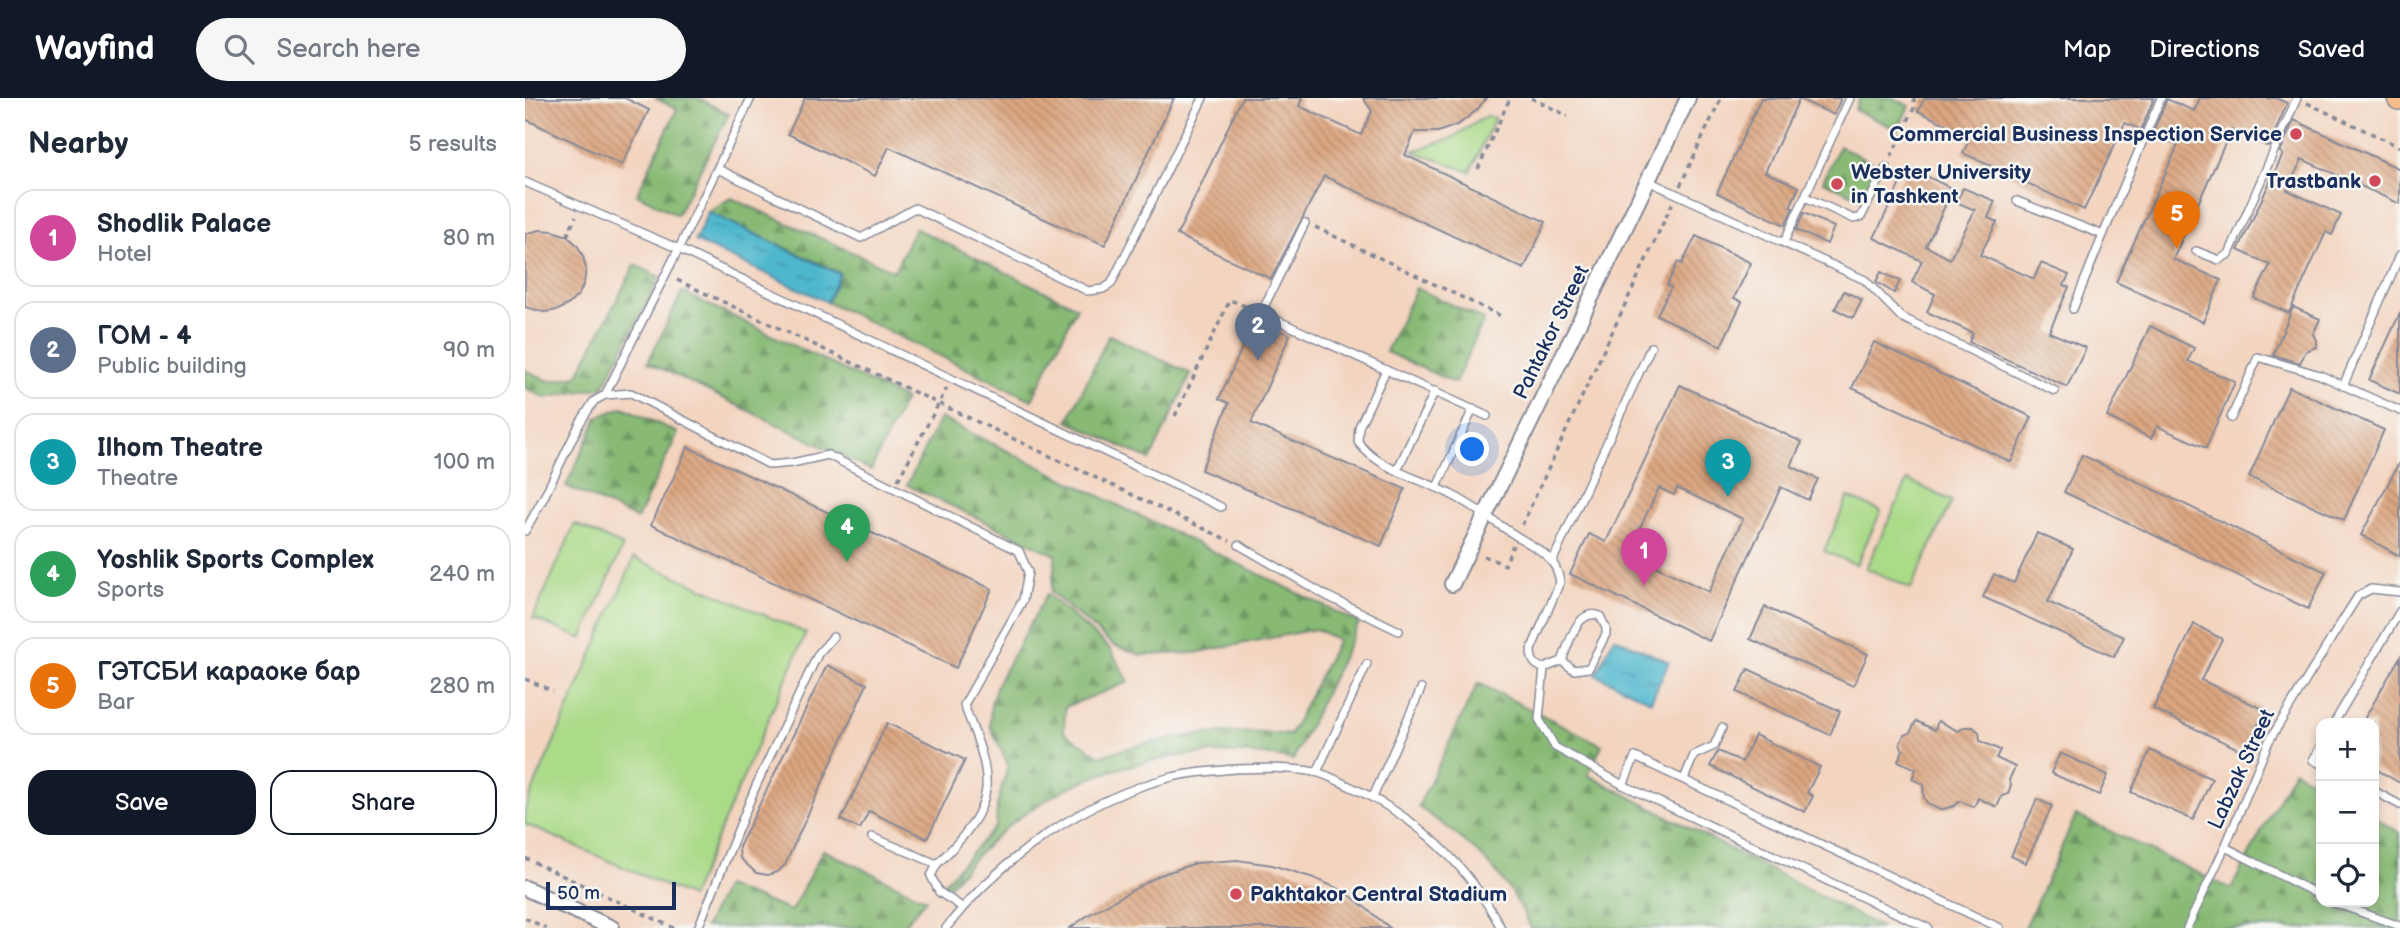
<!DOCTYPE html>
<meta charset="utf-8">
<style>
:root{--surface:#fff;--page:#f6f6f7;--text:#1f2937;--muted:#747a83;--line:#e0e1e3;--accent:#111827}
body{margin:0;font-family:"Balsamiq Sans",sans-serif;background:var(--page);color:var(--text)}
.controls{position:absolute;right:21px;bottom:21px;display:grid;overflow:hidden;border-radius:14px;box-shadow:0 4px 10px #0003}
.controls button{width:63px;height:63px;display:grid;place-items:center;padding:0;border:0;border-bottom:2px solid var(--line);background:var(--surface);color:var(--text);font:35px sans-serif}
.scale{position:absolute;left:21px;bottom:18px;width:130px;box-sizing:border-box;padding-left:7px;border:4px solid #1b2f5e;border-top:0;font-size:19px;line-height:24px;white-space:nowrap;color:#1b2f5e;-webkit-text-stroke:5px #f6f6f2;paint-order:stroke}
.you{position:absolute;left:948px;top:352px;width:24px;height:24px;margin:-18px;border:5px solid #fff;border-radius:50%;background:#1a73e8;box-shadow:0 0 0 10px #1a73e833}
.badge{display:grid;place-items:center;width:46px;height:46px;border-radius:50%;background:var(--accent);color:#fff;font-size:23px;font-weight:700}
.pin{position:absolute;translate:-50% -58px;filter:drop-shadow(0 2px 4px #0008)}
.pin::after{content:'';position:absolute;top:37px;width:24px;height:21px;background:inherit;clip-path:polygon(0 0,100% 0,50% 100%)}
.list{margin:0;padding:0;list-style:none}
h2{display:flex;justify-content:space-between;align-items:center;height:91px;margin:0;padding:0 28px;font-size:30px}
h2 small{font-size:23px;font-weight:400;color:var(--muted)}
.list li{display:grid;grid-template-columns:46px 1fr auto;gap:21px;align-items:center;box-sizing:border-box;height:98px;margin:0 14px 14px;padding:0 14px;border:2px solid var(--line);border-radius:21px}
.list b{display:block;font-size:26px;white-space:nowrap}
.list p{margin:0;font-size:23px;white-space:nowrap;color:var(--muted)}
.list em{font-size:23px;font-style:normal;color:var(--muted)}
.actions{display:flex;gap:14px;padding:21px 28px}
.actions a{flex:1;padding:16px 0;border:2px solid var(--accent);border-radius:21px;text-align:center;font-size:24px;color:var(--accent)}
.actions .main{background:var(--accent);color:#fff}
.icon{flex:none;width:38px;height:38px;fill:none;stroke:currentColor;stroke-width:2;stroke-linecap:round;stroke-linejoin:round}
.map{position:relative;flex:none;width:1875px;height:830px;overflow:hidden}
header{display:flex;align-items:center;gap:42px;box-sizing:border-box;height:98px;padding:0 35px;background:var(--accent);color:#fff}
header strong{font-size:33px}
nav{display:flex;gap:38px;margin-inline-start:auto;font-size:24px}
.search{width:490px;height:63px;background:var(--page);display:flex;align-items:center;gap:18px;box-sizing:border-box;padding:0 24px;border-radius:38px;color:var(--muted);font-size:26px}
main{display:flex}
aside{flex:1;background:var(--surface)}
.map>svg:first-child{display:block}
.built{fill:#f3d4bf;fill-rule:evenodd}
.grass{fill:#abda88;stroke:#638473;stroke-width:2}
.forest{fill:url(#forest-firs);stroke:#527469;stroke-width:2}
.water{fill:url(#water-ripples);stroke:#357396;stroke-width:2}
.building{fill:url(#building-back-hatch);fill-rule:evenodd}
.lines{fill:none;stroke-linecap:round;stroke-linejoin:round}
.lane-casing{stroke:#888a98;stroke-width:10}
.street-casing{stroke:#888a98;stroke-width:18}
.primary-casing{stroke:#888a98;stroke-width:26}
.path{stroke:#888a98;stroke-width:3.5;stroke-dasharray:5 5;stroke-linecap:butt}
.lane{stroke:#fff;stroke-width:7}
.street{stroke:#fff;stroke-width:14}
.primary{stroke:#f7bd88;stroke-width:23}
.poi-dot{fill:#d1495b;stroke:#f6f6f2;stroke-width:2.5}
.labels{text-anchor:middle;stroke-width:5;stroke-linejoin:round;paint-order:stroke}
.poi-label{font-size:21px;font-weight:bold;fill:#1b2f5e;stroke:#f6f6f2;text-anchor:end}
.street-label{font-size:21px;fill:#1b2f5e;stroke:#f6f6f2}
</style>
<header>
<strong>Wayfind</strong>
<div class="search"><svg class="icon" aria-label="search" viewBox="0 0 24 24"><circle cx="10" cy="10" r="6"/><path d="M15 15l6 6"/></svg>Search here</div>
<nav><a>Map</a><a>Directions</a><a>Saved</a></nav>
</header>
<main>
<aside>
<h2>Nearby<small>5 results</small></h2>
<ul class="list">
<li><span class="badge" style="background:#d1479c">1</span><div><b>Shodlik Palace</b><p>Hotel</p></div><em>80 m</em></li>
<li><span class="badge" style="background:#5c6f8a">2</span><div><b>ГОМ - 4</b><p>Public building</p></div><em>90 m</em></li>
<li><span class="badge" style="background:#0f9aa8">3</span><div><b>Ilhom Theatre</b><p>Theatre</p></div><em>100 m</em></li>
<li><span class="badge" style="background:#2e9e5b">4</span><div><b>Yoshlik Sports Complex</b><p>Sports</p></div><em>240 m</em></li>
<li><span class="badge" style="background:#e8710a">5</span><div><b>ГЭТСБИ караоке бар</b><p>Bar</p></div><em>280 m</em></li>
</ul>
<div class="actions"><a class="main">Save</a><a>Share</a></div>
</aside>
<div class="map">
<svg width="1875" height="830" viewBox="0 0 1875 830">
<defs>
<pattern id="forest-firs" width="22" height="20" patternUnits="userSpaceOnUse" patternTransform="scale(1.75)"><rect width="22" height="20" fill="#88ba74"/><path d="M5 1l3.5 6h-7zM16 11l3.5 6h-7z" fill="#6e9862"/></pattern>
<pattern id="water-ripples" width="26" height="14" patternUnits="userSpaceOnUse" patternTransform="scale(1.75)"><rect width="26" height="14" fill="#4fb7cd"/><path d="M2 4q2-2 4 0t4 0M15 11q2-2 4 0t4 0" fill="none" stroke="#4195aa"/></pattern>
<pattern id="building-back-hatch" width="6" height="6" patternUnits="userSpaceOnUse" patternTransform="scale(1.75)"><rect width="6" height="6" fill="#dca680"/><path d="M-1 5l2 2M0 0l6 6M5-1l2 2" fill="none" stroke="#b2886c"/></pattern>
</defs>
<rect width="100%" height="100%" fill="#f6f6f2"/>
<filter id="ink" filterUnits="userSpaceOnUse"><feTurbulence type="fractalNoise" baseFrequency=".0143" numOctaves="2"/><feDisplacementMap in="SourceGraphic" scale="14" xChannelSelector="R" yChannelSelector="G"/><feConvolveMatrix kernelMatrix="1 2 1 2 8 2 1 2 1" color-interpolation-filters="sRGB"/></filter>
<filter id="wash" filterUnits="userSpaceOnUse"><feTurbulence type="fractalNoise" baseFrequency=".00686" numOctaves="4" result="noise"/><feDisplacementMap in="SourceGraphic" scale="28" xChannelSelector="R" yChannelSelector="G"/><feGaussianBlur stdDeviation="1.57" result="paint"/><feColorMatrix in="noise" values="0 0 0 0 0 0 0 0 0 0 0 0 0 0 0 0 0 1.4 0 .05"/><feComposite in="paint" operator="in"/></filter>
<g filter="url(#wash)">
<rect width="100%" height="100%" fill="#f4e6d3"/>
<path class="built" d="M0,0H1874L1875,830H0ZM1796,625H1849V804H1796Z"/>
<g class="grass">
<polygon points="961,18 970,20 945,74 888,53 925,41"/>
<polygon points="1383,382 1427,403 1386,491 1341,470"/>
<polygon points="1323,399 1356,413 1331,467 1299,453"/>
<polygon points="50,426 98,448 57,541 8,520"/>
<polygon points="109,460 281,535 166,799 0,726 0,710"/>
</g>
<g class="forest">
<polygon points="130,0 173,0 204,16 152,117 112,96 152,11"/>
<polygon points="1335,0 1368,0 1384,8 1373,32 1330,12"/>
<polygon points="1314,48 1353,67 1337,101 1298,83"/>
<polygon points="206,100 369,173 390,130 552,209 507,302 302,204 315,175 183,114"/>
<polygon points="110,167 135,179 78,289 21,300 0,290 0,272 24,283 52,278"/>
<polygon points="891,190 959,222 930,285 861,254"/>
<polygon points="157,194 380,301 346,372 123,264"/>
<polygon points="584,237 666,276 625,362 543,323"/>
<polygon points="98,309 153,335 112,421 41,388 73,319"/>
<path d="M415,320L834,525L768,662C681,642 567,665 495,719C468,739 445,764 422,790H418V786L471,728L472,708L483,667L465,627L466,606L472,586L522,496L585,551L604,584L540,609L539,634L575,658C636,639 700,629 765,637L813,542L791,531L669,555L616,557L588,547L526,494L531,457L382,387Z"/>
<path d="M953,585L1077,647L1063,677L1357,830H1006C981,774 943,742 893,709Z"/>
<polygon points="1769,672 1796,688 1796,804 1849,804 1849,719 1875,735 1875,830 1500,830 1551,717 1706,791"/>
<polygon points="298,752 401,801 376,830 180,829 200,788 266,813"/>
</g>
<g class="water">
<polygon points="183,114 315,176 302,204 170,143"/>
<polygon points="1089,539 1144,564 1126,603 1071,577"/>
</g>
<g id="blocks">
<g class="building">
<polygon points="0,0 100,0 124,12 97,67 0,21"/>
<polygon points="280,0 649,0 580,147 526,124 364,49 350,78 263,36"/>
<polygon points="717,0 777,0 774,8 836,37 847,13 838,0 961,0 952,12 934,26 913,34 890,34 880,57 1021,124 999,171 799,78 746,181 652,137"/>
<polygon points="1236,0 1316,0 1309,17 1274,1 1240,74 1274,89 1265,109 1268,110 1260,127 1192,95"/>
<polygon points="1400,0 1629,0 1616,32 1600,25 1559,112 1438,55 1446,38 1393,13"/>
<polygon points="1675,0 1751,0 1762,5 1744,49 1706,32 1648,161 1696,182 1678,224 1591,184 1653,47 1627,36 1642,1 1669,13"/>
<polygon points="1769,22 1875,71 1875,106 1777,61 1762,92 1816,117 1807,137 1801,134 1764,215 1729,200 1745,167 1713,152 1758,56 1755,54"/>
<polygon points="1383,69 1428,91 1401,148 1425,161 1450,112 1431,104 1438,90 1470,103 1463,120 1472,124 1455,157 1509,181 1516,165 1544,177 1539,187 1544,189 1524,234 1561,250 1542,289 1444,244 1448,235 1402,214 1410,196 1387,184 1397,163 1349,140"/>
<polygon points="1279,115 1309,129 1302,146 1271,132"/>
<polygon points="14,132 28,133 42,138 52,147 58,158 61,171 59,185 54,196 44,206 33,212 19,214 0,209 0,136"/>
<polygon points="1171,138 1226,165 1209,200 1217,204 1196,248 1132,217 1146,189 1142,187 1153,164 1157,166"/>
<polygon points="1356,174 1375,183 1369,195 1351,184"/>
<polygon points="1319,193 1337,202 1328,220 1310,211"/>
<polygon points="1768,209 1795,221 1788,236 1791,242 1791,249 1781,253 1775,265 1748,257"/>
<polygon points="1875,215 1875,296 1844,282"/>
<polygon points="730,221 765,237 726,325 880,391 856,448 676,372 704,305 694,301"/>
<polygon points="1625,228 1669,250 1663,263 1710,284 1681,350 1632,328 1626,340 1582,319"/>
<polygon points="1349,244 1507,319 1486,364 1327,290"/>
<path d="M1155,287L1277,344L1266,368L1293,381L1283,402L1256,389L1184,543L1045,476L1064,436L1081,444ZM1134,390L1149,397L1152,390L1218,421L1184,494L1103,455Z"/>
<polygon points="1764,289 1859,332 1819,422 1724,379"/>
<polygon points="163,349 467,491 431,570 126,427"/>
<polygon points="1557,357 1801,474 1783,511 1539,394"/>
<polygon points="1875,363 1875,458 1836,437"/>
<polygon points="1512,435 1548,451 1523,504 1599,539 1589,559 1458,499 1469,476 1489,485"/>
<polygon points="1240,509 1343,556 1328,588 1225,541"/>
<polygon points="1669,526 1697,541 1676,582 1740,612 1720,654 1628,611"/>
<polygon points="1875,559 1875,685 1849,670 1849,625 1837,625"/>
<polygon points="302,567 342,586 260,767 252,774 243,777 231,775 215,760 214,749"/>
<polygon points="1223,571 1315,613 1305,637 1212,594"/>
<polygon points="1391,623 1410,632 1413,623 1433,633 1440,629 1448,629 1454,634 1455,643 1475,652 1471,660 1490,669 1484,682 1486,687 1483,696 1477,698 1472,709 1453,700 1449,709 1435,703 1429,708 1415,712 1403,706 1399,700 1398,686 1387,681 1391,671 1373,663 1378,652 1375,646 1379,637 1385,635"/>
<polygon points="362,625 440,662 402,741 344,713 335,731 316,722"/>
<polygon points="1230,637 1295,669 1282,695 1288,698 1280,714 1185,668 1193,653 1217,664"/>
<polygon points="1625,652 1687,681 1668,722 1606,694"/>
<polygon points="1535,655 1583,677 1574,697 1526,675"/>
<polygon points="1512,701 1527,708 1501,765 1486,758"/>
<polygon points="712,762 747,767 789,780 821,794 865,830 545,830 563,817 635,777 671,765"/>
</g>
</g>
</g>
<g filter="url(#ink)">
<use href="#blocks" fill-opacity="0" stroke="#888a98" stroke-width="2"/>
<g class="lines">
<g class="lane-casing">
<g id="lane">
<polyline points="193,71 336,140 390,110 563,193 578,191 586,186 678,0"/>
<polyline points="1123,83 1340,182 1376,219 1530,293"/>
<polyline points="0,84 154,151 696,409"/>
<polyline points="1280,99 1329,121 1336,119 1361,69"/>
<polyline points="1492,103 1578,137 1636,0"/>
<polyline points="780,125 736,215 962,318"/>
<polyline points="1259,144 1325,0"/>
<polyline points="1671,153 1694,162 1704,156 1772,0"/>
<polyline points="1548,211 1578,137"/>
<path d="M861,272L834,329L833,344C854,372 895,380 925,396C950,408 970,425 993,439C1014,452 1031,458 1035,484L1006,552C1006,562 1009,568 1019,570L1037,563C1044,546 1052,509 1075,518L1081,530V536L1064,570L1049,572L1037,563"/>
<polyline points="1818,288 1875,157"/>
<polyline points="80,297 158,142 226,0"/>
<polyline points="1706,320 1733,259 1795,277 1875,313"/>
<polyline points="872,372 910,293"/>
<polyline points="912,389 948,311"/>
<path d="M0,433L19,399L55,325L69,303L80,297L106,295L245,367L267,365L303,357L494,453L503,474L498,502L439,607C470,685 475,704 412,766L347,739"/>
<polyline points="714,447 802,498 874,533"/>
<polyline points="1028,462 1126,249"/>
<polyline points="1019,570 1014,621 1030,649 1098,687 1403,830"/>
<polyline points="1809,625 1875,513"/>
<polyline points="1796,648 1788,662 1796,666"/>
<polyline points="792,674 842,566"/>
<polyline points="1159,681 1169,657 1189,648 1197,630"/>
<polyline points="1098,687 1110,659 1475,830"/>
<polyline points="1849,693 1875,707"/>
<polyline points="848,699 896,591"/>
<polyline points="1700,749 1796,798"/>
<polyline points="412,766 406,778 414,794 437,809"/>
<polyline points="1807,804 1875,828"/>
<polyline points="173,830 230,690 293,556 308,539"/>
<path d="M421,830C476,760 559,701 647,679C667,674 689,673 710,671C736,670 764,669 790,674C801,676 813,683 824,688C890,718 942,765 976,830"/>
<polyline points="1662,830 1700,749 1744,643 1814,528 1833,498 1846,491 1875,494"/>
</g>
</g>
<g class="street-casing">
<g id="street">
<polyline points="927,486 1163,0"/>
<polyline points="0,790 87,830"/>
</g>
</g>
<g class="primary-casing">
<polyline id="primary" points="1874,0 1875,0"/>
</g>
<g class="path">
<polyline points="1006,0 1043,18"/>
<polyline points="1782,5 1875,49"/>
<polyline points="1366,59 1389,10 1389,0"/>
<polyline points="953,71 985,0"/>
<polyline points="1155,88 1196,0"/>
<polyline points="790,129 978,219"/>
<polyline points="42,138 51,118"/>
<polyline points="152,182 705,443"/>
<polyline points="650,318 705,202 725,210"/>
<polyline points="373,382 422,290"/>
<polyline points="997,427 1148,104"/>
<polyline points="959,458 980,467 988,447"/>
<polyline points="0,581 28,593"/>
<polyline points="0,760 149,830"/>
<polyline points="0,820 21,830"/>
</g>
<use href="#lane" class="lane"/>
<use href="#street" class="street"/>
<use href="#primary" class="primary"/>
</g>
</g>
<g class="poi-dot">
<circle cx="1771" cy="36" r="7"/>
<circle cx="1850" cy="83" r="7"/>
<circle cx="1312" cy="86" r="7"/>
<circle cx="711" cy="796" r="7"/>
</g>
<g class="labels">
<g class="poi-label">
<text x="1757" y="43">Commercial Business Inspection Service</text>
<text x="1326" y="81" text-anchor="start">Webster University<tspan x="1326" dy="24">in Tashkent</tspan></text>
<text x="1836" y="90">Trastbank</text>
<text x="725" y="803" text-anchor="start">Pakhtakor Central Stadium</text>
</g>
<g class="street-label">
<text transform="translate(1026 234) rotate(-64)" y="7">Pahtakor Street</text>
<text transform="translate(1716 671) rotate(-65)" y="7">Labzak Street</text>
</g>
</g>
</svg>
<div class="controls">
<button>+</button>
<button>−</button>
<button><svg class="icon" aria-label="locate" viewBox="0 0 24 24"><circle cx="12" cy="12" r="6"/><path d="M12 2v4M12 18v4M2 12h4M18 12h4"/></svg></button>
</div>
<div class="scale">50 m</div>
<div class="you"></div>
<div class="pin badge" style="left:1119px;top:488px;background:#d1479c">1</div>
<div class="pin badge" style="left:733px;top:263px;background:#5c6f8a">2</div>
<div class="pin badge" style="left:1203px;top:399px;background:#0f9aa8">3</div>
<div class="pin badge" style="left:322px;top:464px;background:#2e9e5b">4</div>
<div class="pin badge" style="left:1652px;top:151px;background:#e8710a">5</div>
</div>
</main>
